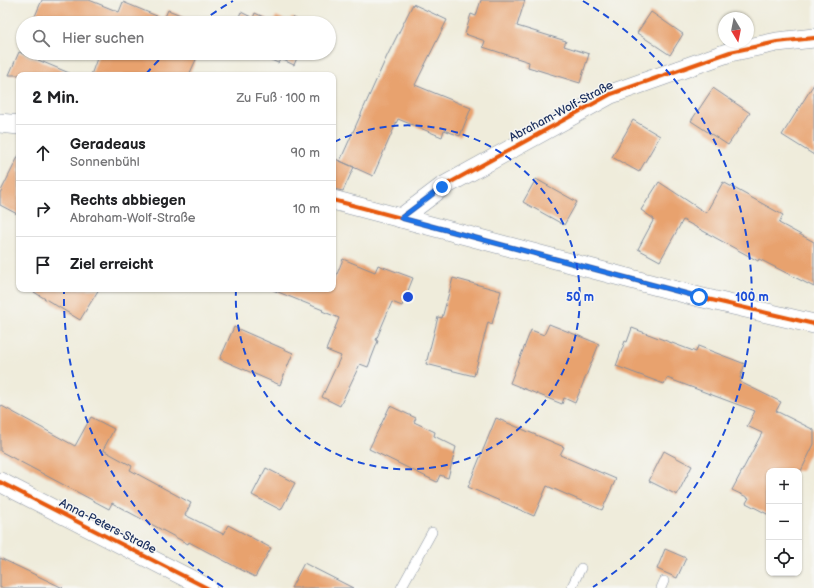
<!DOCTYPE html>
<html lang="de">
<meta charset="utf-8">
<style>
:root{--surface:#fff;--page:#f6f6f6;--text:#202124;--muted:#757577;--line:#e0e0e0}
body{margin:0;font-family:"Balsamiq Sans",sans-serif;background:var(--page);color:var(--text)}
.controls{position:absolute;right:12px;bottom:12px;display:grid;overflow:hidden;border-radius:8px;box-shadow:0 1px 3px #0004}
.controls button{width:36px;height:36px;display:grid;place-items:center;padding:0;border:0;border-bottom:1px solid var(--line);background:var(--surface);color:var(--text);font:20px sans-serif}
.compass{position:absolute;left:718px;top:12px;width:36px;height:36px;border-radius:50%;background:var(--surface);box-shadow:0 1px 3px #0004;rotate:170deg}
.stop{position:absolute;width:12px;height:12px;margin:-9px;border:3px solid #1a73e8;border-radius:50%;background:#fff}
.stop.end{background:#1a73e8;border-color:#fff;box-shadow:0 1px 4px #0008}
.list{margin:0;padding:0;list-style:none}
h2{display:flex;justify-content:space-between;align-items:center;height:52px;margin:0;padding:0 16px;font-size:17px}
h2 small{font-size:13px;font-weight:400;color:var(--muted)}
.list li{display:grid;grid-template-columns:26px 1fr auto;gap:12px;align-items:center;box-sizing:border-box;height:56px;padding:0 16px;border-top:1px solid var(--line)}
.list b{display:block;font-size:15px;white-space:nowrap}
.list p{margin:0;font-size:13px;white-space:nowrap;color:var(--muted)}
.list em{font-size:13px;font-style:normal;color:var(--muted)}
.icon{flex:none;width:22px;height:22px;fill:none;stroke:currentColor;stroke-width:2;stroke-linecap:round;stroke-linejoin:round}
.map{position:relative;flex:none;width:814px;height:588px;overflow:hidden}
.search{position:absolute;background:var(--surface);box-shadow:0 1px 3px #0004;left:16px;top:16px;width:320px;height:44px;display:flex;align-items:center;gap:10px;box-sizing:border-box;padding:0 14px;border-radius:22px;color:var(--muted);font-size:15px}
.panel{position:absolute;background:var(--surface);box-shadow:0 1px 3px #0004;left:16px;top:72px;width:320px;height:220px;border-radius:8px}
.map>svg:first-child{display:block}
.building{fill:#e8a26e}
.lines{fill:none;stroke-linecap:round;stroke-linejoin:round}
.service-casing{stroke:#858e9c;stroke-width:10}
.minor-casing{stroke:#858e9c;stroke-width:20}
.service{stroke:#fff;stroke-width:9}
.minor{stroke:#fff;stroke-width:19}
.cycleway-casing{stroke:#f6f6f2;stroke-width:6}
.cycleway{stroke:#e8590c;stroke-width:4}
.route{stroke:#1a73e8;stroke-width:5}
.ring{fill:none;stroke:#1d4ed8;stroke-width:2;stroke-dasharray:7 5}
.labels{text-anchor:middle;stroke-width:3;stroke-linejoin:round;paint-order:stroke}
.street-label{font-size:12px;fill:#1b2f5e;stroke:#f6f6f2}
.centre{fill:#1d4ed8;stroke:#f6f6f2;stroke-width:2}
.ring-label{font-size:12px;text-anchor:middle;font-weight:bold;fill:#1d4ed8;stroke:#f6f6f2;stroke-width:3;stroke-linejoin:round;paint-order:stroke}
</style>
<div class="map">
<svg width="814" height="588" viewBox="0 0 814 588">
<rect width="100%" height="100%" fill="#f6f6f2"/>
<filter id="ink" filterUnits="userSpaceOnUse"><feTurbulence type="fractalNoise" baseFrequency=".025" numOctaves="2"/><feDisplacementMap in="SourceGraphic" scale="8" xChannelSelector="R" yChannelSelector="G"/><feConvolveMatrix kernelMatrix="1 2 1 2 8 2 1 2 1" color-interpolation-filters="sRGB"/></filter>
<filter id="wash" filterUnits="userSpaceOnUse"><feTurbulence type="fractalNoise" baseFrequency=".012" numOctaves="4" result="noise"/><feDisplacementMap in="SourceGraphic" scale="16" xChannelSelector="R" yChannelSelector="G"/><feGaussianBlur stdDeviation="0.9" result="paint"/><feColorMatrix in="noise" values="0 0 0 0 0 0 0 0 0 0 0 0 0 0 0 0 0 1.4 0 .05"/><feComposite in="paint" operator="in"/></filter>
<g filter="url(#wash)">
<rect width="100%" height="100%" fill="#efecdb"/>
<g id="blocks">
<g class="building">
<polygon points="42,0 89,0 119,12 123,2 164,19 168,10 201,23 32,23"/>
<polygon points="481,0 525,0 517,26 566,41 564,46 589,54 580,83 528,67 529,62 483,47 485,41 465,34 471,14 476,16"/>
<polygon points="413,4 447,20 415,85 471,108 460,136 444,130 442,137 398,119 373,176 340,161 387,56"/>
<polygon points="241,12 253,18 255,13 274,22 276,16 289,22 292,17 304,23 236,23"/>
<polygon points="651,12 683,34 670,55 637,33"/>
<polygon points="19,52 74,75 9,75"/>
<polygon points="99,53 199,53 189,75 91,75"/>
<polygon points="244,53 299,53 294,65 281,59 278,63 260,55 258,60"/>
<polygon points="814,84 814,155 782,135"/>
<polygon points="713,88 750,113 728,145 691,121"/>
<polygon points="633,120 660,136 639,172 612,157"/>
<polygon points="19,155 19,215 0,205 0,193"/>
<polygon points="333,158 354,167 343,191 333,189"/>
<polygon points="536,179 577,202 564,225 523,202"/>
<polygon points="659,182 706,213 723,182 783,215 779,223 814,242 814,287 759,259 758,261 683,220 660,261 638,249 654,219 641,210"/>
<polygon points="343,259 375,272 378,265 413,278 402,306 392,302 376,340 378,341 368,367 360,364 340,406 322,397 341,356 326,350 339,318 322,311 323,310 273,290 333,289 333,284"/>
<polygon points="453,278 501,291 492,324 488,322 474,376 426,364 438,317 442,318"/>
<polygon points="29,289 99,289 80,320"/>
<polygon points="549,324 599,344 575,403 564,398 562,404 510,383 531,330 544,335"/>
<polygon points="234,327 293,353 280,385 220,359"/>
<polygon points="632,328 696,352 698,346 745,364 740,378 742,378 740,382 781,402 776,411 814,430 814,444 801,471 769,471 769,515 746,503 749,498 732,490 762,433 747,426 755,411 667,378 664,384 616,366 625,341 627,342"/>
<polygon points="0,405 75,446 91,417 114,429 103,450 132,466 130,470 191,503 185,515 223,534 228,525 271,548 255,577 189,542 188,544 112,503 109,509 0,451"/>
<polygon points="390,406 416,418 414,422 435,432 434,436 456,447 448,478 440,475 437,482 369,449"/>
<polygon points="496,418 564,447 560,455 616,479 602,510 547,486 534,516 468,487"/>
<polygon points="664,451 692,466 677,495 649,481"/>
<polygon points="266,468 295,483 281,510 252,495"/>
<polygon points="665,549 686,558 677,578 657,569"/>
<polygon points="0,558 63,588 0,588"/>
<polygon points="304,563 353,588 291,588"/>
</g>
</g>
</g>
<g filter="url(#ink)">
<use href="#blocks" fill-opacity="0" stroke="#858e9c" stroke-width="1"/>
<g class="lines">
<g class="service-casing">
<g id="service">
<polyline points="401,588 432,532"/>
<polyline points="571,588 581,568"/>
<polyline points="661,588 664,581"/>
</g>
</g>
<g class="minor-casing">
<g id="minor">
<polyline points="0,123 19,125"/>
<polyline points="333,200 699,297 814,324"/>
<polyline points="401,218 442,187 611,94 730,52 777,42 814,38"/>
<polyline points="0,482 207,588"/>
</g>
</g>
<use href="#service" class="service"/>
<use href="#minor" class="minor"/>
<g class="cycleway-casing">
<g id="cycleway">
<polyline points="333,200 699,297 814,324"/>
<polyline points="401,218 442,187 611,94 730,52 777,42 814,38"/>
<polyline points="0,482 207,588"/>
</g>
</g>
<use href="#cycleway" class="cycleway"/>
</g>
</g>
<g class="lines" filter="url(#ink)">
<polyline class="route" points="442,187 401,218 699,297"/>
</g>
<g class="ring">
<path d="M334 142A172 172 0 1 1 236 289"/>
<path d="M223 587A344 344 0 0 1 64 291M146 74A344 344 0 0 1 165 54M201 22A344 344 0 0 1 233 1M583 1A344 344 0 0 1 593 587"/>
</g>
<g class="labels">
<g class="street-label">
<text transform="translate(561 111) rotate(-28)" y="4">Abraham-Wolf-Straße</text>
<text transform="translate(108 526) rotate(27)" y="4">Anna-Peters-Straße</text>
</g>
</g>
<circle cx="408" cy="297" r="6" class="centre"/>
<g class="ring-label">
<text x="580" y="301">50 m</text>
<text x="752" y="301">100 m</text>
</g>
</svg>
<div class="controls">
<button>+</button>
<button>−</button>
<button><svg class="icon" aria-label="locate" viewBox="0 0 24 24"><circle cx="12" cy="12" r="6"/><path d="M12 2v4M12 18v4M2 12h4M18 12h4"/></svg></button>
</div>
<svg class="compass" viewBox="-18 -18 36 36"><path d="M0-13l5 13h-10z" fill="#e53935"/><path d="M0 13l5-13h-10z" fill="#757577"/></svg>
<div class="stop" style="left:699px;top:297px"></div>
<div class="stop end" style="left:442px;top:187px"></div>
<div class="search"><svg class="icon" aria-label="search" viewBox="0 0 24 24"><circle cx="10" cy="10" r="6"/><path d="M15 15l6 6"/></svg>Hier suchen</div>
<section class="panel">
<h2>2 Min.<small>Zu Fuß · 100 m</small></h2>
<ul class="list">
<li><svg class="icon" aria-label="ahead" viewBox="0 0 24 24"><path d="M12 20V5M6 11l6-6 6 6"/></svg><div><b>Geradeaus</b><p>Sonnenbühl</p></div><em>90 m</em></li>
<li><svg class="icon" aria-label="right" viewBox="0 0 24 24"><path d="M7 20v-9h11M14 6l5 5-5 5"/></svg><div><b>Rechts abbiegen</b><p>Abraham-Wolf-Straße</p></div><em>10 m</em></li>
<li><svg class="icon" aria-label="arrive" viewBox="0 0 24 24"><path d="M6 21V4h12l-3 4 3 4H6"/></svg><div><b>Ziel erreicht</b></div></li>
</ul>
</section>
</div>
